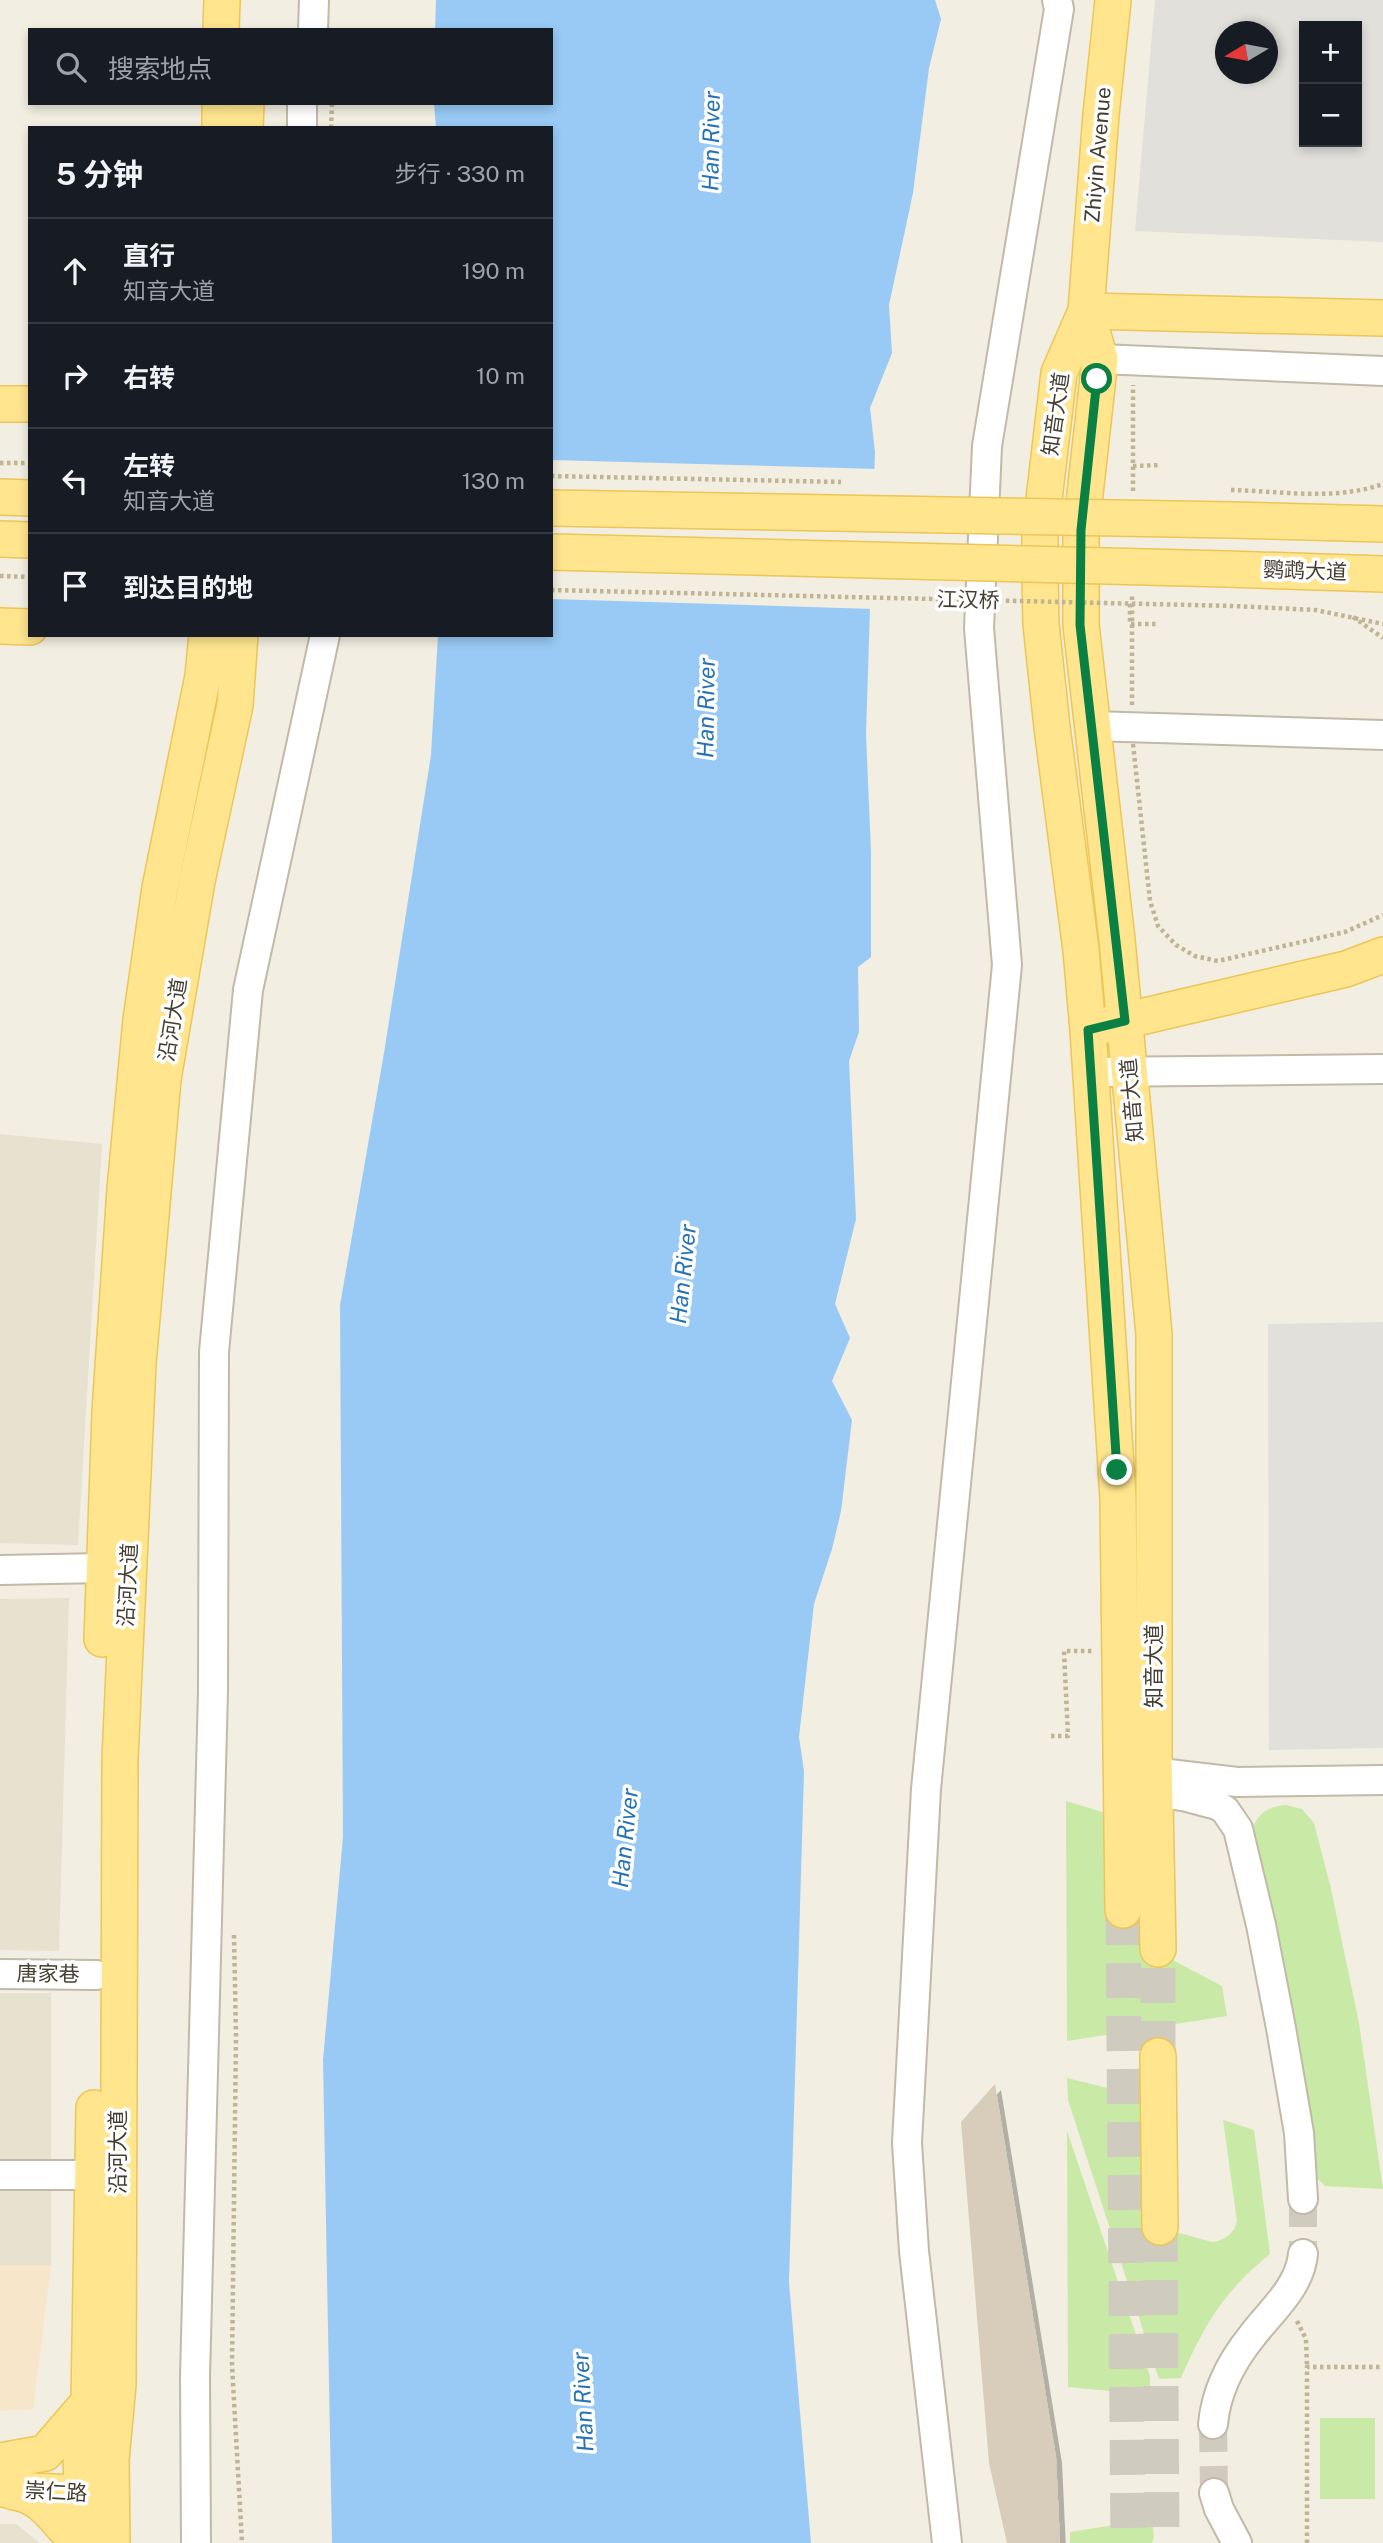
<!DOCTYPE html>
<html lang="zh">
<meta charset="utf-8">
<style>
:root{--surface:#171b24;--page:#242831;--text:#f1f3f6;--muted:#9ea1a6;--line:#363941}
body{margin:0;font-family:"Public Sans","Noto Sans SC",sans-serif;background:var(--page);color:var(--text)}
.controls{position:absolute;right:21px;top:21px;display:grid;overflow:hidden;border-radius:0px;box-shadow:0 4px 10px #0003}
.controls button{width:63px;height:63px;display:grid;place-items:center;padding:0;border:0;border-bottom:2px solid var(--line);background:var(--surface);color:var(--text);font:35px sans-serif}
.compass{position:absolute;left:1215px;top:21px;width:63px;height:63px;border-radius:50%;background:var(--surface);box-shadow:0 4px 10px #0003;rotate:260deg}
.stop{position:absolute;width:21px;height:21px;margin:-16px;border:5px solid #0b8043;border-radius:50%;background:#fff}
.stop.end{background:#0b8043;border-color:#fff;box-shadow:0 2px 7px #0008}
.list{margin:0;padding:0;list-style:none}
h2{display:flex;justify-content:space-between;align-items:center;height:91px;margin:0;padding:0 28px;font-size:30px}
h2 small{font-size:23px;font-weight:400;color:var(--muted)}
.list li{display:grid;grid-template-columns:46px 1fr auto;gap:21px;align-items:center;box-sizing:border-box;height:105px;padding:0 28px;border-top:2px solid var(--line)}
.list b{display:block;font-size:26px;white-space:nowrap}
.list p{margin:0;font-size:23px;white-space:nowrap;color:var(--muted)}
.list em{font-size:23px;font-style:normal;color:var(--muted)}
.icon{flex:none;width:38px;height:38px;fill:none;stroke:currentColor;stroke-width:2;stroke-linecap:round;stroke-linejoin:round}
.map{position:relative;flex:none;width:1383px;height:2543px;overflow:hidden}
.search{position:absolute;background:var(--surface);box-shadow:0 4px 10px #0003;left:28px;top:28px;width:525px;height:77px;display:flex;align-items:center;gap:18px;box-sizing:border-box;padding:0 24px;border-radius:0px;color:var(--muted);font-size:26px}
.panel{position:absolute;background:var(--surface);box-shadow:0 4px 10px #0003;left:28px;top:126px;width:525px;height:511px;border-radius:0px}
.map>svg:first-child{display:block}
.residential{fill:#e7e1d0}
.commercial{fill:#f7e6ca}
.green{fill:#c9eaa7}
.parking{fill:#e2e0db;fill-rule:evenodd}
.water{fill:#98caf5}
.pier{fill:#f2eee2}
.building{fill:#d8cdba;filter:url(#shadow)}
.lines{fill:none;stroke-linecap:round;stroke-linejoin:round}
.minor-tunnel{stroke:#cfcbbf;stroke-width:28;stroke-dasharray:28 14;stroke-linecap:butt}
.major-tunnel{stroke:#cfcbbf;stroke-width:35;stroke-dasharray:35 18;stroke-linecap:butt}
.minor-casing{stroke:#c1baa7;stroke-width:32}
.major-casing{stroke:#ecc657;stroke-width:38}
.path{stroke:#c1b494;stroke-width:4.5;stroke-dasharray:3.5 3.5;stroke-linecap:butt}
.minor{stroke:#fff;stroke-width:28}
.major{stroke:#ffe58e;stroke-width:35}
.major-bridge-casing{stroke:#ecc657;stroke-width:38;stroke-linecap:butt}
.path-bridge{stroke:#c1b494;stroke-width:4.5;stroke-dasharray:3.5 3.5;stroke-linecap:butt}
.major-bridge{stroke:#ffe58e;stroke-width:35}
.route{stroke:#0b8043;stroke-width:9}
.labels{text-anchor:middle;stroke-width:7;stroke-linejoin:round;paint-order:stroke}
.street-label{font-size:21px;fill:#443e32;stroke:#fff}
.water-label{font-size:23px;font-style:italic;fill:#2572b7;stroke:#fff}
</style>
<div class="map">
<svg width="1383" height="2543" viewBox="0 0 1383 2543">
<defs>
<filter id="shadow"><feDropShadow dx="6" dy="6" stdDeviation="0" flood-color="#0004"/></filter>
</defs>
<rect width="100%" height="100%" fill="#f2eee2"/>
<g class="residential">
<polygon points="0,1134 102,1144 78,1545 0,1543"/>
<polygon points="69,1598 59,1951 0,1950 0,1599"/>
<rect x="0" y="1993" width="51" height="272"/>
<polygon points="0,2524 16,2524 40,2543 0,2543"/>
</g>
<polygon class="commercial" points="0,2265 51,2265 33,2409 0,2411"/>
<g class="green">
<polygon points="1066,1801 1109,1814 1123,1910 1146,1937 1169,1958 1222,1986 1227,2016 1067,2041"/>
<path d="M1286,1805L1302,1809L1314,1823L1331,1889L1359,2023L1383,2189L1325,2186L1316,2177L1312,2142L1276,1934L1253,1827C1259,1812 1270,1806 1286,1805Z"/>
<path d="M1067,2078L1144,2097L1154,2226L1212,2242C1224,2241 1235,2233 1237,2221L1223,2120L1254,2130L1270,2254C1223,2292 1205,2324 1181,2378L1159,2379L1068,2100Z"/>
<polygon points="1067,2131 1150,2376 1150,2395 1068,2387"/>
<rect x="1320" y="2418" width="55" height="81"/>
<polygon points="1152,2519 1154,2537 1152,2543 1070,2543 1070,2532"/>
</g>
<g class="parking">
<path d="M1155,0H1383V242L1135,231ZM1304,26H1357V142H1304ZM1226,32H1268V74H1226Z"/>
<polygon points="1383,1322 1383,1748 1269,1750 1268,1324"/>
</g>
<polygon class="water" points="436,0 935,0 941,19 929,68 913,193 889,305 892,353 870,408 875,452 866,734 871,852 871,957 858,967 859,1032 849,1061 856,1219 835,1304 850,1338 832,1381 852,1420 841,1511 832,1549 814,1604 799,1737 804,1771 789,2282 811,2543 332,2543 323,2060 343,1837 340,1305 384,1053 431,755 438,635 551,635 551,128 436,128 434,103 551,103 551,30 435,30"/>
<polygon class="pier" points="551,460 878,469 873,609 551,599"/>
<polygon class="building" points="995,2084 1056,2457 1060,2543 1007,2543 989,2463 961,2122"/>
<g class="lines">
<g class="minor-tunnel">
<polyline points="1303,2199 1303,2254"/>
<polyline points="1213,2424 1214,2493"/>
</g>
<g class="major-tunnel">
<polyline points="1123,1910 1128,2543"/>
<polyline points="1158,2056 1158,1949"/>
<polyline points="1160,2227 1162,2543"/>
</g>
<g class="minor-casing">
<g id="minor">
<polyline points="313,30 314,0"/>
<polyline points="302,128 302,103"/>
<polyline points="1100,359 1383,371"/>
<polyline points="1091,726 1383,735"/>
<polyline points="1091,1072 1383,1069"/>
<polyline points="0,1570 104,1568"/>
<polyline points="1135,1770 1237,1782 1383,1780"/>
<polyline points="1135,1790 1183,1796 1217,1805 1225,1810 1238,1829 1261,1925 1281,2028 1299,2133 1303,2199"/>
<polyline points="0,1974 96,1975"/>
<polyline points="0,2175 93,2175"/>
<path d="M1213,2424C1216,2391 1231,2362 1252,2336C1271,2311 1300,2287 1303,2254"/>
<polyline points="1214,2493 1219,2509 1237,2543"/>
<polyline points="196,2543 195,2376 213,1691 214,1352 248,990 325,635"/>
<polyline points="947,2543 914,2251 907,2143 926,1789 1007,965 979,628 987,446 1059,9 1057,0"/>
</g>
</g>
<g class="major-casing">
<g id="major">
<polyline points="1113,0 1101,115 1086,311 1059,373 1040,533 1040,575 1041,624 1052,727 1081,950 1088,1030 1118,1498 1123,1910"/>
<polyline points="221,30 222,0"/>
<polyline points="220,128 220,103"/>
<polyline points="245,128 246,103"/>
<polyline points="1086,311 1100,359 1081,530 1081,625 1117,940 1154,1334 1154,1756 1158,1949"/>
<polyline points="1086,311 1383,318"/>
<polyline points="0,404 30,404"/>
<polyline points="0,497 30,498"/>
<polyline points="1230,520 1383,524"/>
<polyline points="0,539 30,540"/>
<polyline points="1227,569 1383,574"/>
<polyline points="0,626 30,627"/>
<polyline points="1102,1026 1346,969 1383,955"/>
<polyline points="102,1639 110,1412 125,1189 141,1020 160,888 203,676 207,635"/>
<polyline points="1158,2056 1160,2227"/>
<polyline points="0,2461 45,2453 89,2402"/>
<polyline points="0,2489 105,2495"/>
<path d="M14,2492C44,2496 57,2522 78,2543"/>
<polyline points="84,2543 81,2459 89,2402 94,2108"/>
<polyline points="112,2543 111,2460 118,2384 120,1759 138,1363 163,1079 197,881 235,705 240,635"/>
</g>
</g>
<g class="path">
<polyline points="331,128 332,103"/>
<polyline points="0,463 30,463"/>
<polyline points="1133,466 1161,465"/>
<polyline points="1133,491 1133,385"/>
<polyline points="0,576 30,577"/>
<polyline points="1353,617 1383,638"/>
<polyline points="1132,705 1132,595"/>
<polyline points="1051,1736 1068,1736 1064,1651 1092,1651"/>
<polyline points="234,1935 236,2036 232,2365 242,2543"/>
<polyline points="1297,2321 1306,2339 1307,2367"/>
<polyline points="1307,2543 1307,2367 1383,2367"/>
</g>
<use href="#minor" class="minor"/>
<use href="#major" class="major"/>
<g class="major-bridge-casing">
<g id="major-bridge">
<polyline points="551,508 1230,520"/>
<polyline points="551,552 1227,569"/>
</g>
</g>
<g class="path-bridge">
<polyline points="551,476 841,482"/>
<path d="M1231,490C1281,491 1335,501 1383,484"/>
<polyline points="551,590 1233,606 1316,610 1383,624"/>
<polyline points="1130,604 1130,624 1158,624"/>
<polyline points="1133,744 1150,901 1158,926 1176,945 1195,956 1218,961 1345,932 1383,915"/>
</g>
<use href="#major-bridge" class="major-bridge"/>
</g>
<g class="lines">
<polyline class="route" points="1097,379 1081,530 1080,625 1125,1021 1088,1030 1117,1470"/>
</g>
<g class="labels">
<g class="street-label">
<text transform="translate(1098 155) rotate(-85)" y="7">Zhiyin Avenue</text>
<text transform="translate(1056 414) rotate(-82)" y="7">知音大道</text>
<text transform="translate(1305 571) rotate(2)" y="7">鹦鹉大道</text>
<text transform="translate(968 600) rotate(1)" y="7">江汉桥</text>
<text transform="translate(173 1020) rotate(-81)" y="7">沿河大道</text>
<text transform="translate(1132 1100) rotate(-95)" y="7">知音大道</text>
<text transform="translate(128 1585) rotate(-87)" y="7">沿河大道</text>
<text transform="translate(1154 1666) rotate(-90)" y="7">知音大道</text>
<text transform="translate(48 1974) rotate(1)" y="7">唐家巷</text>
<text transform="translate(118 2152) rotate(-90)" y="7">沿河大道</text>
<text transform="translate(56 2492) rotate(3)" y="7">崇仁路</text>
</g>
<g class="water-label">
<text transform="translate(711 141) rotate(-89)" y="8">Han River</text>
<text transform="translate(706 708) rotate(-89)" y="8">Han River</text>
<text transform="translate(683 1274) rotate(-84)" y="8">Han River</text>
<text transform="translate(625 1838) rotate(-84)" y="8">Han River</text>
<text transform="translate(583 2402) rotate(-93)" y="8">Han River</text>
</g>
</g>
</svg>
<div class="controls">
<button>+</button>
<button>−</button>
</div>
<svg class="compass" viewBox="-18 -18 36 36"><path d="M0-13l5 13h-10z" fill="#e53935"/><path d="M0 13l5-13h-10z" fill="#9ea1a6"/></svg>
<div class="stop" style="left:1097px;top:379px"></div>
<div class="stop end" style="left:1117px;top:1470px"></div>
<div class="search"><svg class="icon" aria-label="search" viewBox="0 0 24 24"><circle cx="10" cy="10" r="6"/><path d="M15 15l6 6"/></svg>搜索地点</div>
<section class="panel">
<h2>5 分钟<small>步行 · 330 m</small></h2>
<ul class="list">
<li><svg class="icon" aria-label="ahead" viewBox="0 0 24 24"><path d="M12 20V5M6 11l6-6 6 6"/></svg><div><b>直行</b><p>知音大道</p></div><em>190 m</em></li>
<li><svg class="icon" aria-label="right" viewBox="0 0 24 24"><path d="M7 20v-9h11M14 6l5 5-5 5"/></svg><div><b>右转</b></div><em>10 m</em></li>
<li><svg class="icon" aria-label="left" viewBox="0 0 24 24"><path d="M17 20v-9H6M10 6l-5 5 5 5"/></svg><div><b>左转</b><p>知音大道</p></div><em>130 m</em></li>
<li><svg class="icon" aria-label="arrive" viewBox="0 0 24 24"><path d="M6 21V4h12l-3 4 3 4H6"/></svg><div><b>到达目的地</b></div></li>
</ul>
</section>
</div>
